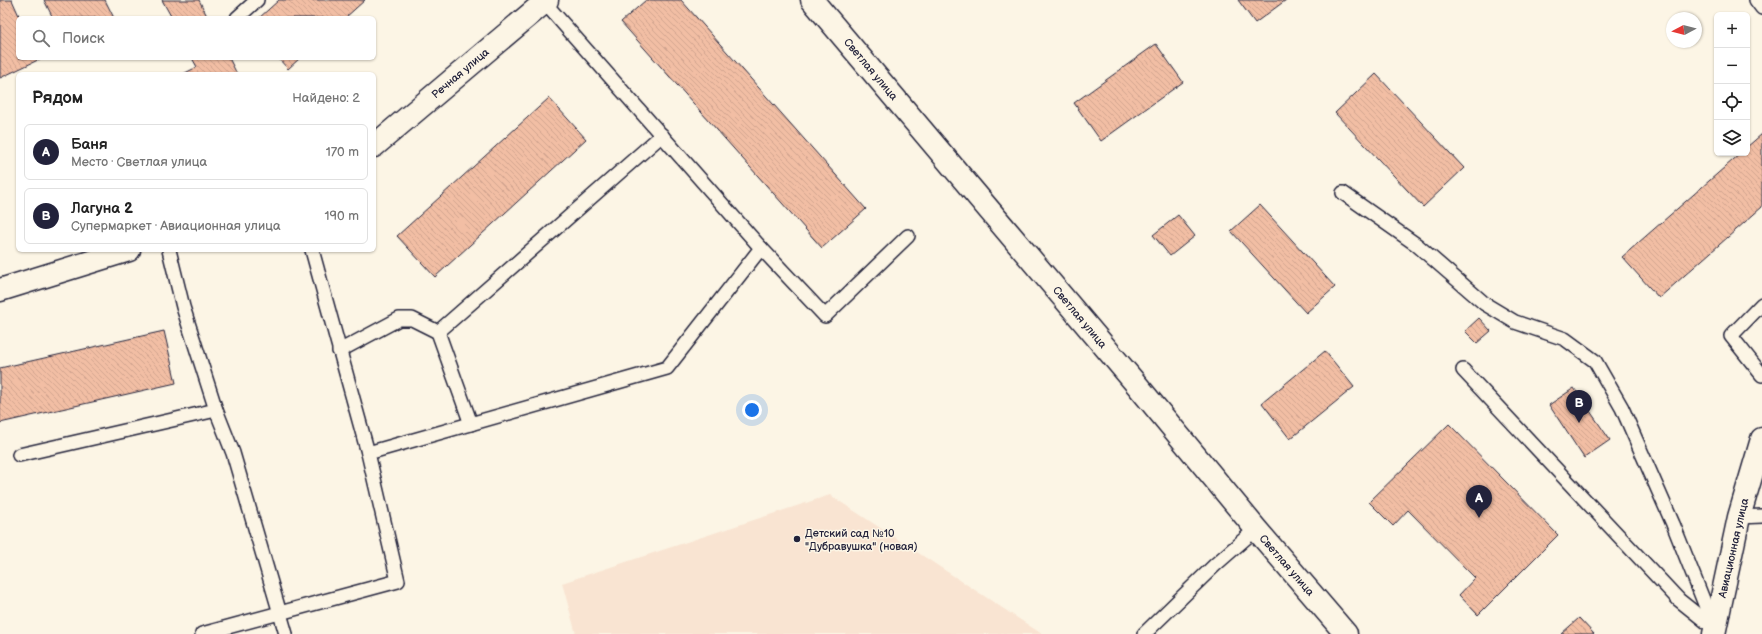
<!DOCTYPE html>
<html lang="ru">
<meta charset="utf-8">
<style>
:root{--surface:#fff;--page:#f2f2f2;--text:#222;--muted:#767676;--line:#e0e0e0;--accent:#22223b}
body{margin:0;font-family:"Balsamiq Sans",sans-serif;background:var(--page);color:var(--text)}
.controls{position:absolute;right:12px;top:12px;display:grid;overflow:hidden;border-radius:6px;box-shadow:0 1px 3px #0004}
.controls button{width:36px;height:36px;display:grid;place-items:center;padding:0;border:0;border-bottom:1px solid var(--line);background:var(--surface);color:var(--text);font:20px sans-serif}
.compass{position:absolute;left:1666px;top:12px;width:36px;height:36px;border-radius:50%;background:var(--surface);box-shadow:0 1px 3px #0004;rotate:263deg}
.you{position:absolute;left:752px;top:410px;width:14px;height:14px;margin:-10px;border:3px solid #fff;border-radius:50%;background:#1a73e8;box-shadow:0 0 0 6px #1a73e833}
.badge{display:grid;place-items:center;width:26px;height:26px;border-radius:50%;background:var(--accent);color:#fff;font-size:13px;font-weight:700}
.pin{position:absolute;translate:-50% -33px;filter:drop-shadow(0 1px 2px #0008)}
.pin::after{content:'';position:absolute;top:21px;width:14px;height:12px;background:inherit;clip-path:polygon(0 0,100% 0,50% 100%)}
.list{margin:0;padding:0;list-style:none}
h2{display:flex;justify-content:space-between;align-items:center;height:52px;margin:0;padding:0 16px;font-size:17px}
h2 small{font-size:13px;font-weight:400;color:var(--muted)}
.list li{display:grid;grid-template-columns:26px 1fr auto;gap:12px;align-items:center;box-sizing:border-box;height:56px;margin:0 8px 8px;padding:0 8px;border:1px solid var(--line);border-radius:6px}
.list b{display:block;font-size:15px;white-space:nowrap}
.list p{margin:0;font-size:13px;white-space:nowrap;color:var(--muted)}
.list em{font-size:13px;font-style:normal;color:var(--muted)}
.icon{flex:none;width:22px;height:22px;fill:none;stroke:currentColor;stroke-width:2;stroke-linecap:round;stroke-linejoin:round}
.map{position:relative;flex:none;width:1762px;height:634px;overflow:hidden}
.search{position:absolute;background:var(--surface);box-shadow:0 1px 3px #0004;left:16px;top:16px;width:360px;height:44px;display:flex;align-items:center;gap:10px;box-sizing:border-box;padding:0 14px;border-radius:6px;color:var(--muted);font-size:15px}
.panel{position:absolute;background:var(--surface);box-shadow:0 1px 3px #0004;left:16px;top:72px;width:360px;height:180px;border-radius:6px}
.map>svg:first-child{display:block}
.built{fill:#f9e4d2}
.building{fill:url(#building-back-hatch);stroke:#22223b}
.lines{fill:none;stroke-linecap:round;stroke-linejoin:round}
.service-casing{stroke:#22223b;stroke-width:16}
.minor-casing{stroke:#22223b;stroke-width:25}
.tertiary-casing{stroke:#22223b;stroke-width:25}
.service{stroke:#fcf5e5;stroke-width:13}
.minor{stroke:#fcf5e5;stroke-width:22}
.tertiary{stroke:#fcf5e5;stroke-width:22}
.poi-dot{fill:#22223b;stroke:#fcf5e5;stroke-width:1.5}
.labels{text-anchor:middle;stroke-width:3;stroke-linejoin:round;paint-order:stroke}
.street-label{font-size:11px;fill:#22223b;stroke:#fcf5e5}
.poi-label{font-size:11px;fill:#22223b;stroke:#fcf5e5;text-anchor:start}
</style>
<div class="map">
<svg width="1762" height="634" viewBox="0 0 1762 634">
<defs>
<pattern id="building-back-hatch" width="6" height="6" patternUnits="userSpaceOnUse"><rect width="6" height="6" fill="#f2bea4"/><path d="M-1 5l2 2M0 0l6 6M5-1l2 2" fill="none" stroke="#cfa38e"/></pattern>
</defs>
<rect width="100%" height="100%" fill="#fcf5e5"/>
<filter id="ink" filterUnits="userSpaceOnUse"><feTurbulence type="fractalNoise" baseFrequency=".025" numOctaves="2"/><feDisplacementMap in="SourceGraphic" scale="8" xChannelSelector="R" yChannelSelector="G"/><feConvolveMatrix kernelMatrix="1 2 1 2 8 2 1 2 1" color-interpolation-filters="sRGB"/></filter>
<g filter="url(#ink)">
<polygon class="built" points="830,495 1042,634 576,634 562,583"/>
<g class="building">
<polygon points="0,0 12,0 20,18 18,18 18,58 39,58 40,59 0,78"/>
<polygon points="44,0 105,0 114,18 53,18"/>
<polygon points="162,0 199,0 208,18 172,18"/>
<polygon points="279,0 365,0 345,18 259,18"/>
<polygon points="646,0 681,0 866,209 822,248 621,22"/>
<polygon points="1238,0 1286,0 1255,23"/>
<polygon points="1156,44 1183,82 1101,141 1074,103"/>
<polygon points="192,58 229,58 237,74 183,74 197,67"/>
<polygon points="278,58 300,58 288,69"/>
<polygon points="1376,74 1464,168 1423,207 1335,113"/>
<polygon points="549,98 586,139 435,277 397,236"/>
<polygon points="1762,134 1762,207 1659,298 1622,257 1741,153 1747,153 1747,147"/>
<polygon points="1260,205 1335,287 1306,313 1231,231"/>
<polygon points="1178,215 1195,236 1170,256 1153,235"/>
<polygon points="1479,318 1491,331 1477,343 1465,331"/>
<polygon points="164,331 176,383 0,423 0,368"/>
<polygon points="1325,351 1354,387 1290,439 1262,403"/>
<polygon points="1574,388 1610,440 1584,458 1549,405"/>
<polygon points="1449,424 1558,535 1478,615 1459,595 1475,578 1408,510 1393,526 1369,502"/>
<polygon points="1579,618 1594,634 1561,634"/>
</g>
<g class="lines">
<g class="service-casing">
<g id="service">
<polyline points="1756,0 1762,8"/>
<polyline points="237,18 257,0"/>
<polyline points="1343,193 1417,245 1485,304 1515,322 1565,339 1595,361 1622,408 1673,524 1714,627"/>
<polyline points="761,248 825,316 908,236"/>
<polyline points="169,250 183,307 216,410 233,453 286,634"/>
<polyline points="312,250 368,453"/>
<polyline points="1762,304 1731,336 1762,375"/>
<polyline points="438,332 471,424"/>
<polyline points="339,351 399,319 412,319 438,332 662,135"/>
<polyline points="1463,370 1679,600 1714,628"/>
<polyline points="19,455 216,410"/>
<polyline points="1739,517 1762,516"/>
<polyline points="202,634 398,581 368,453 667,368 761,248 544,2"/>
<polyline points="1144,634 1215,565 1256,529"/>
</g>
</g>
<g class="minor-casing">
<g id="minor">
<polyline points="374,146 547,0"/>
<polyline points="0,290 129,250"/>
</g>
</g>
<g class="tertiary-casing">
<g id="tertiary">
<polyline points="812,0 1137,385 1256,529 1346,634"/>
<polyline points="1714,634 1739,517 1762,439"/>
</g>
</g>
<use href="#service" class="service"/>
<use href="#minor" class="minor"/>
<use href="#tertiary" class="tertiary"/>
</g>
</g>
<circle class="poi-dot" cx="797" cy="539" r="4"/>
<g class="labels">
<g class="street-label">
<text transform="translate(871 69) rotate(50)" y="4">Светлая улица</text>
<text transform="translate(460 73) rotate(-40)" y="4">Речная улица</text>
<text transform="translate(1080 317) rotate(50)" y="4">Светлая улица</text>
<text transform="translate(1733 548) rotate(-77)" y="4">Авиационная улица</text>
<text transform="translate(1287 565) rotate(49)" y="4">Светлая улица</text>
</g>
<g class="poi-label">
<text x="805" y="537">Детский сад №10<tspan x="805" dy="13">"Дубравушка" (новая)</tspan></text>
</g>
</g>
</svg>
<div class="controls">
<button>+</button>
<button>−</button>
<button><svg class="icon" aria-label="locate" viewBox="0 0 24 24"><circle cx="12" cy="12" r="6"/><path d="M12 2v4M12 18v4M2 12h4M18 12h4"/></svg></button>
<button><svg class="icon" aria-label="layers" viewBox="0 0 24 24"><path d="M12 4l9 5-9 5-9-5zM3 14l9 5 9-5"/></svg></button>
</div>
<svg class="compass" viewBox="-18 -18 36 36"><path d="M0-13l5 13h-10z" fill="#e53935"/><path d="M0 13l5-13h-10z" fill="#767676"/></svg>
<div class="you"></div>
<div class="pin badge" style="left:1479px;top:518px">A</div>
<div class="pin badge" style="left:1579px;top:423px">B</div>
<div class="search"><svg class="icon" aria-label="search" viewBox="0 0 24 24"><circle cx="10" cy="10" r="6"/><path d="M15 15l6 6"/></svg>Поиск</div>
<section class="panel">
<h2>Рядом<small>Найдено: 2</small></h2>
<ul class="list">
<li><span class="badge">A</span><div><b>Баня</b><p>Место · Светлая улица</p></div><em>170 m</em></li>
<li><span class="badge">B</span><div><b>Лагуна 2</b><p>Супермаркет · Авиационная улица</p></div><em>190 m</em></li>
</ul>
</section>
</div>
